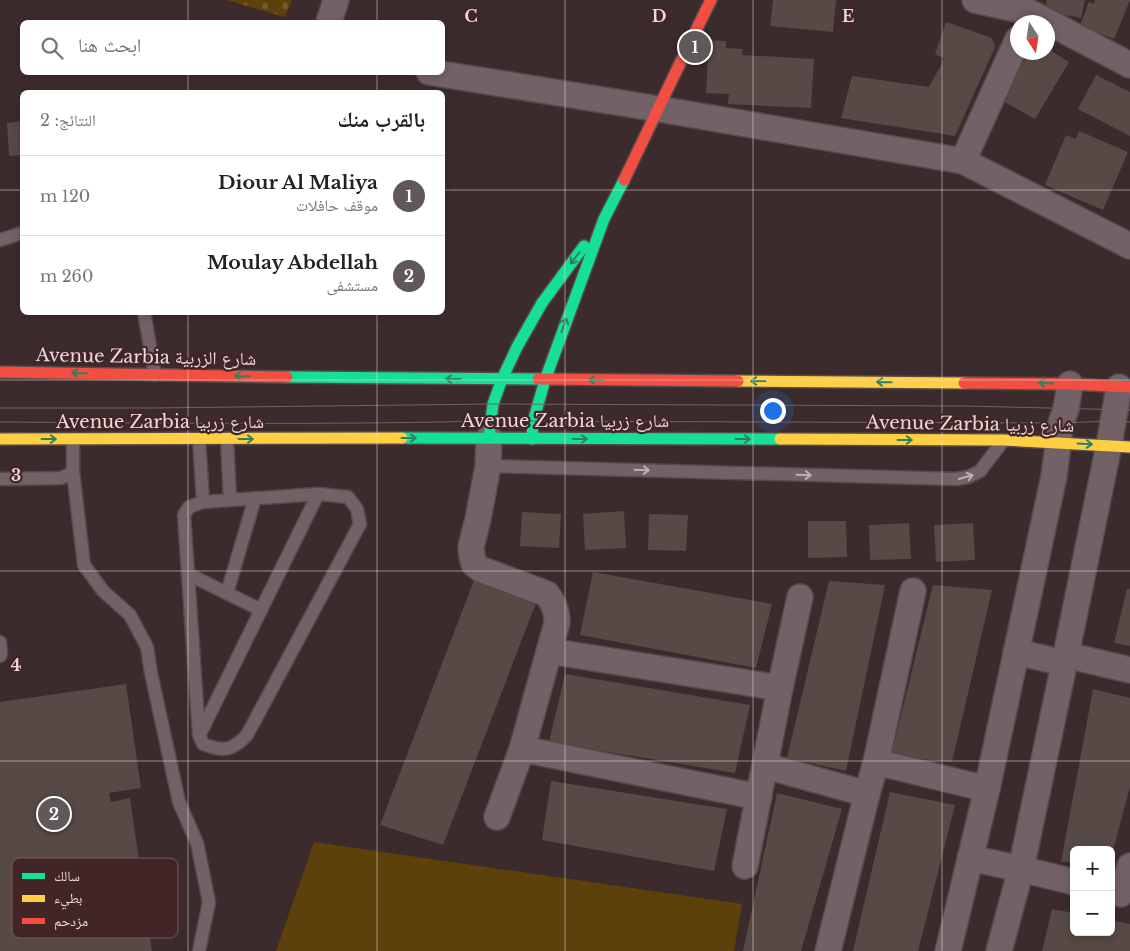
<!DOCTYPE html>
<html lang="ar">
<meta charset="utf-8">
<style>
:root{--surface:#fff;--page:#f2f2f2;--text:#222;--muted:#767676;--line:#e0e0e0;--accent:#615959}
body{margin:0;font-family:"Libre Baskerville","Noto Naskh Arabic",serif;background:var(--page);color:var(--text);direction:rtl}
.controls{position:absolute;right:15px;bottom:15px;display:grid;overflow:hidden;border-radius:8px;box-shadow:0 2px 8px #0003}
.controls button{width:45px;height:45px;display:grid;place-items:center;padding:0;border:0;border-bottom:1px solid var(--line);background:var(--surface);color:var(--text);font:25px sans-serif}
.compass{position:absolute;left:1010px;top:15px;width:45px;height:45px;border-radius:50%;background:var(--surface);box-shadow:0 2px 8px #0003;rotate:168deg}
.you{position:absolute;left:772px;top:410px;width:18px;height:18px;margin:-12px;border:4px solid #fff;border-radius:50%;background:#1a73e8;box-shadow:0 0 0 8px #1a73e833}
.badge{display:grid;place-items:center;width:32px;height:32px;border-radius:50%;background:var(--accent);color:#fff;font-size:16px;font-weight:700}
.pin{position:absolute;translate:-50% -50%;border:2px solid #fff;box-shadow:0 1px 5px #0006}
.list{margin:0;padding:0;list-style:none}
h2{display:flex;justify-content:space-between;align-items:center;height:65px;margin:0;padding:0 20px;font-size:21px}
h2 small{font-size:16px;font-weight:400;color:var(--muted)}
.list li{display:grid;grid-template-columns:32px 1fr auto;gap:15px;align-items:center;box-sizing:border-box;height:80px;padding:0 20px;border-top:1px solid var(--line)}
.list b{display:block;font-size:19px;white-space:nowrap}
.list p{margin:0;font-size:16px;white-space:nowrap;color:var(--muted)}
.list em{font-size:16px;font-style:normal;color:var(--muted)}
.icon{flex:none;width:28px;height:28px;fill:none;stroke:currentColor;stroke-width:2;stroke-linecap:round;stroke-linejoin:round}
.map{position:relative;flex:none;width:1130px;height:951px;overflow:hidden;direction:ltr}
.search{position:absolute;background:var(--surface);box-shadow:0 2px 8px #0003;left:20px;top:20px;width:425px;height:55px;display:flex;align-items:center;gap:12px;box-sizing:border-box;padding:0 18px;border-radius:8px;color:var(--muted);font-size:19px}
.panel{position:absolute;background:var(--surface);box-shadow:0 2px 8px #0003;left:20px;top:90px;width:425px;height:225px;border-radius:8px;direction:rtl}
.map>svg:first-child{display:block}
.green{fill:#5d410b}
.cemetery{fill:url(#cemetery-stones)}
.building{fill:#564946}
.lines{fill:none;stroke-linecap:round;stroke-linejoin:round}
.lane-casing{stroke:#574949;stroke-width:15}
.street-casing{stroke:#574949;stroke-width:28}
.fast-casing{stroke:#574949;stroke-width:14}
.slow-casing{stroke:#574949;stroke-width:14}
.jam-casing{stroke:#574949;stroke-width:14}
.lane{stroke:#736168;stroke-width:12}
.street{stroke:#736168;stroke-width:25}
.fast{stroke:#16e098;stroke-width:11}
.slow{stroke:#ffcf43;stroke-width:11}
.jam{stroke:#f24e42;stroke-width:11}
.tram{stroke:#726266;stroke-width:1}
.oneway{stroke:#2c825f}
.oneway2{stroke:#c2afb1}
.grid{fill:none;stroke:#edd9d9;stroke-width:1;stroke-opacity:0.55}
.labels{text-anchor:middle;stroke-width:4.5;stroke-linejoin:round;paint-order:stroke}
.street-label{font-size:18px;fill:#edd9d9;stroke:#422526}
.key{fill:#422526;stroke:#755b5c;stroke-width:1}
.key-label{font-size:14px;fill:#edd9d9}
.grid-label{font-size:16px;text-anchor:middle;font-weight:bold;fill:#edd9d9;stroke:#422526;stroke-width:4.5;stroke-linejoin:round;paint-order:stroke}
</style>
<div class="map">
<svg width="1130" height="951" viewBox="0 0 1130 951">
<defs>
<pattern id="cemetery-stones" width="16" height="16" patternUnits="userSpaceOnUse" patternTransform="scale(1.25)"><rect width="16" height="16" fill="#5d410b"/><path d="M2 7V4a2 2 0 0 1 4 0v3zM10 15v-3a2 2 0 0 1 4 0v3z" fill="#755c2e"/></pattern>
</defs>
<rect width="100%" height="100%" fill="#3c2b2c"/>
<polygon class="green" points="314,842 742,904 734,951 276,951"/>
<polygon class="cemetery" points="227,0 292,0 285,17"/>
<g class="building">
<polygon points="773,0 836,0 833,32 770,26"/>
<polygon points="1047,0 1085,0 1081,18 1045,11"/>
<polygon points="1095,0 1130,0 1114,39 1080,26 1089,2 1094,4"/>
<polygon points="946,22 992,38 995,47 955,136 841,118 852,76 929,87 941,65 944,58 935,54"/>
<polygon points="709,40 726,41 726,48 743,49 742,55 814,59 811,108 728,104 729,94 706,93"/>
<polygon points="1048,49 1069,62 1035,119 1001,100 1029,52 1048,52"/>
<polygon points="1096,75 1130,92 1130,136 1078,109"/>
<polygon points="22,121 22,155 9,156 7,123"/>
<polygon points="1079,131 1128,152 1103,210 1045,185 1066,135 1076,139"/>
<polygon points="624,511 626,548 585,550 583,514"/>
<polygon points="522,512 561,514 559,548 520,546"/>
<polygon points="649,514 688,515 686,551 648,550"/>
<polygon points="808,521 846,521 847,557 808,558"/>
<polygon points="909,523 911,559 870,560 869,525"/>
<polygon points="973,523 975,560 936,562 934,525"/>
<polygon points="593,572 772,604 756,668 580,635"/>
<polygon points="476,575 536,603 443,845 380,825"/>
<polygon points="829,581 885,585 846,771 787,758"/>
<polygon points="933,585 992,590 952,762 891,756"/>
<polygon points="1127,589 1130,589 1130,646 1114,643"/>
<polygon points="565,674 750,705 735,773 549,742"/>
<polygon points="126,684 141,788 109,793 111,802 130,798 152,951 0,951 0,702"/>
<polygon points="1093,689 1130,698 1130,787 1112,854 1111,850 1074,850 1074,862 1061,862"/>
<polygon points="551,781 727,809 714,871 542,840"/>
<polygon points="890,792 955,805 918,951 853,951"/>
<polygon points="777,793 842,809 801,951 743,951"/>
<polygon points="1052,909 1074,913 1074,932 1111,932 1111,920 1130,924 1130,951 1042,951"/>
</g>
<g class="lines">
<g class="lane-casing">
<g id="lane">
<polyline points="0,240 22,233"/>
<polyline points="144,312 155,375"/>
<polyline points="199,439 203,502"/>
<polyline points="227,439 230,499"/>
<polyline points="488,466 956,479 968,477 980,471 1003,441"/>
<polyline points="73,471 84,565 103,591 130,615 147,647 151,673 179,802 197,843 209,902 199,951"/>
<polyline points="0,479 61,478 68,475 73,471 73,439"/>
<path d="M318,494L348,497L357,509L360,524L247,735C232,751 223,752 203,744L199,735L184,515L189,507L203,502Z"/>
<polyline points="188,574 261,610"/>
<polyline points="227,593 255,498"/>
<polyline points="0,642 1,654 0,656"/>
<polyline points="200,734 318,494"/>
</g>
</g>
<g class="street-casing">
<g id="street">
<polyline points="975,0 1029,12 1130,65"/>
<polyline points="329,22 336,0"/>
<polyline points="429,72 659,109 963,161 1130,246"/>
<polyline points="963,161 1018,39"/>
<path d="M489,438L488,466L478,519L471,547L472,556L474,564L480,569L547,594C554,604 557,611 557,623L522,749L497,817"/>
<polyline points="913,591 876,762 987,789"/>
<polyline points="549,651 780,688"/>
<polyline points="1016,652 1064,663"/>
<polyline points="1066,655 1130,670"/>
<polyline points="522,749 759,797"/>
<polyline points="766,766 867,794"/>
<polyline points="970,858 1021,869 1074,882"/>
<polyline points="745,866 780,688 800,597"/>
<polyline points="1121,894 1130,866"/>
<polyline points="828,951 867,794 876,762"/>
<polyline points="948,951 987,789 1054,476 1061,423 1066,409 1070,384"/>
<polyline points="999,951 1021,869 1066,655 1109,445 1119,387"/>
</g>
</g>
<g class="fast-casing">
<g id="fast">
<polyline points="287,377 538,379"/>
<polyline points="402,438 780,439"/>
<polyline points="489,438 493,404 502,379 517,347 542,303 584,246"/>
<polyline points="532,439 533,422 545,380 604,219 624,180"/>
</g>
</g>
<g class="slow-casing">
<g id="slow">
<polyline points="738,381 964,383"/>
<polyline points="0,439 402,438"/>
<polyline points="780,439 1004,440 1130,447"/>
</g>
</g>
<g class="jam-casing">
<g id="jam">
<path d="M624,180C653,120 681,60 711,0"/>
<polyline points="0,372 287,377"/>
<polyline points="538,379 738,381"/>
<polyline points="964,383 1070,384 1130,387"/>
</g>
</g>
<use href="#lane" class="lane"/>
<use href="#street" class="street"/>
<use href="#fast" class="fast"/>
<use href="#slow" class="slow"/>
<use href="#jam" class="jam"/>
<g class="tram">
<polyline points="0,408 152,408 493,404 966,406 1130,410"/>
<path d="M0,422C163,423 327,425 490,421L1061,423L1113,421L1130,422"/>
</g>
</g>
<defs><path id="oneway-shaft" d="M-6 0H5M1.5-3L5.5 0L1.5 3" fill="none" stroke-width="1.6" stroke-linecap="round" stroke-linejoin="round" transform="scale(1.25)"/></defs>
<g class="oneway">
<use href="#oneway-shaft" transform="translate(575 258) rotate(127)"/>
<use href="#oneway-shaft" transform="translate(564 325) rotate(-70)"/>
<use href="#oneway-shaft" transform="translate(79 373) rotate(-179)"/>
<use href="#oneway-shaft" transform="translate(242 376) rotate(-179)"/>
<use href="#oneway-shaft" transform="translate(453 379) rotate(-180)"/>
<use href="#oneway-shaft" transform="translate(596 380) rotate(-180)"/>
<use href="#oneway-shaft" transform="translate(758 381) rotate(-180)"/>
<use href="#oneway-shaft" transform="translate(884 382) rotate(-179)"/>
<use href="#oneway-shaft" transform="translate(1046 383) rotate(-179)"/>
<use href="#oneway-shaft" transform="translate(409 438)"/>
<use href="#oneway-shaft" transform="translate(49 439)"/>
<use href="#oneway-shaft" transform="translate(246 439)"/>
<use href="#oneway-shaft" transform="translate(580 439)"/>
<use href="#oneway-shaft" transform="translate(743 439)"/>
<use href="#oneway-shaft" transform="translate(905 440)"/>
<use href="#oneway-shaft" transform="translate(1085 444) rotate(3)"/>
</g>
<g class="oneway2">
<use href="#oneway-shaft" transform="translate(642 470) rotate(2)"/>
<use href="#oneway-shaft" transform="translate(804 475) rotate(2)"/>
<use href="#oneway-shaft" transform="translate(966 477) rotate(-16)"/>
</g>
<path class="grid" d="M188,0V22M377,0V22M565,0V951M753,0V951M942,0V951M188,72V92M377,72V92M0,190H22M442,190H1130M188,312V951M377,312V951M0,380H1130M0,571H1130M0,761H1130"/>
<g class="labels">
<g class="street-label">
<text transform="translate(146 357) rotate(1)" y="6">Avenue Zarbia شارع الزربية</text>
<text x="565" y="427">Avenue Zarbia شارع زربيا</text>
<text x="160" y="428">Avenue Zarbia شارع زربيا</text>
<text transform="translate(970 424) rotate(1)" y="6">Avenue Zarbia شارع زربيا</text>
</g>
</g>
<rect x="12" y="858" width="166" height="80" rx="8" class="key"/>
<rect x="22" y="873" width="23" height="6" fill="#16e098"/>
<rect x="22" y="895" width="23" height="7" fill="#ffcf43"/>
<rect x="22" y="918" width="23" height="6" fill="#f24e42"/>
<g class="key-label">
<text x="54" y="881">سالك</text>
<text x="54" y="903">بطيء</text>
<text x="54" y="926">مزدحم</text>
</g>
<g class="grid-label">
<text x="471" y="22">C</text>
<text x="659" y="22">D</text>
<text x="848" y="22">E</text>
<text x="16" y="481">3</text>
<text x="16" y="671">4</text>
</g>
</svg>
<div class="controls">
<button>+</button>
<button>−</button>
</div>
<svg class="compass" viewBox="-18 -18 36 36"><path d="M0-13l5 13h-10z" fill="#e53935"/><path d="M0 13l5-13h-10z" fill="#767676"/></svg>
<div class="you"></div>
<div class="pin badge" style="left:695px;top:47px">1</div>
<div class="pin badge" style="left:54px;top:814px">2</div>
<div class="search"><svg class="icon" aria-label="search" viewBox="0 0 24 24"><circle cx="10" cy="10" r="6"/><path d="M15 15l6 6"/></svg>ابحث هنا</div>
<section class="panel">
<h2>بالقرب منك<small>النتائج: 2</small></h2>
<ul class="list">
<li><span class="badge">1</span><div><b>Diour Al Maliya</b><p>موقف حافلات</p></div><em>120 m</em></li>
<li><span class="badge">2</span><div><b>Moulay Abdellah</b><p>مستشفى</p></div><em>260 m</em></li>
</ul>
</section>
</div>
